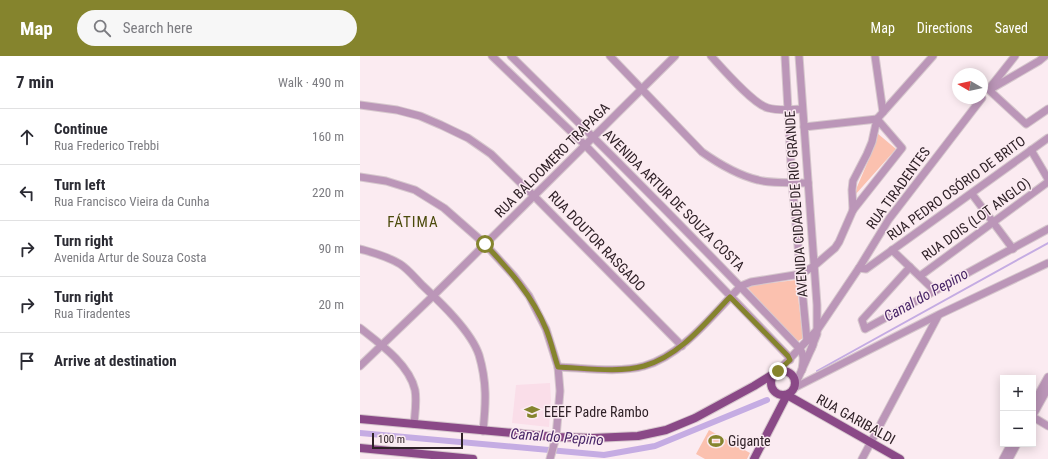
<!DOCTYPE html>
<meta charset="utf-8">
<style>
:root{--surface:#fff;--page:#f7f7f7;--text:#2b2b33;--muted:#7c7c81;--line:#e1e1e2;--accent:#85842d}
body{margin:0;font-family:"Roboto Condensed",sans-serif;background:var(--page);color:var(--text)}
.controls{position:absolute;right:12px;bottom:12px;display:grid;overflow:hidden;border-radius:0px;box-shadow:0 2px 10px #0003}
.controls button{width:36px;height:36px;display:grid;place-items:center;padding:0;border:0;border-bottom:1px solid var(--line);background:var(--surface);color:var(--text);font:20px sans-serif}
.compass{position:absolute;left:592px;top:12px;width:36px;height:36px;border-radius:50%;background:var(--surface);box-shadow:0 2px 10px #0003;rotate:279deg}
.scale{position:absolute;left:12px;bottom:10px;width:91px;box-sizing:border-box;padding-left:4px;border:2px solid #2f2127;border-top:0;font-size:11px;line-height:14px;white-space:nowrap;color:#2f2127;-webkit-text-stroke:3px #fbebf1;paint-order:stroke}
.stop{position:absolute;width:12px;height:12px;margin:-9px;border:3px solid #85842d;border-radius:50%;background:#fff}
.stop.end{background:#85842d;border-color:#fff;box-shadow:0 1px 4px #0008}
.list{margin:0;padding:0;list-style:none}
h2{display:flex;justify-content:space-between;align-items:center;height:52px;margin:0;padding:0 16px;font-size:17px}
h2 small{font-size:13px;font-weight:400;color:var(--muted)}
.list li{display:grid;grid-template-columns:26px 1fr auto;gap:12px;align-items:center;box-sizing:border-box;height:56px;padding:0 16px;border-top:1px solid var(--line)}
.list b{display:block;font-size:15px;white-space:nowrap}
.list p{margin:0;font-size:13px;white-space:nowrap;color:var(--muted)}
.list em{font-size:13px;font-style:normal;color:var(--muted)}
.icon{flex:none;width:22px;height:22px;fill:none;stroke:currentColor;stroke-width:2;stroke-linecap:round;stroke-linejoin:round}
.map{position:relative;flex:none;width:688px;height:403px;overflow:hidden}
header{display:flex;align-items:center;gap:24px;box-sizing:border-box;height:56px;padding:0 20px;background:var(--accent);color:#fff}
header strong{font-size:19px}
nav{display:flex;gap:22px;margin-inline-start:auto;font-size:14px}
.search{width:280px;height:36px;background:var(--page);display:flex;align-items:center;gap:10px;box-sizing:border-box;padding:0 14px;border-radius:22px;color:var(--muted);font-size:15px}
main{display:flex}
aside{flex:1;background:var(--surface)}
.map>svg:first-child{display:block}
.built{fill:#fadee9}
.green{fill:#fbc1af}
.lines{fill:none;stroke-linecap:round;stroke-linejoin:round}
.stream{stroke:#c5ace3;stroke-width:2}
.canal{stroke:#c5ace3;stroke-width:6}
.minor-casing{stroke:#d6c7cd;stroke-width:9}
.major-casing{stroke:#d6c7cd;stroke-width:10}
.minor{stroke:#bb96b8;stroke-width:7}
.major{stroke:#8a4987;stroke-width:8}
.route{stroke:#85842d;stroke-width:5}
.labels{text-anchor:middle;stroke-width:3;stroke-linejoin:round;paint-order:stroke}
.street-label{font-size:14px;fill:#2f2127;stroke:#fbebf1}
.poi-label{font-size:14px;fill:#2f2127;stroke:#fbebf1;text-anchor:start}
.neighbourhood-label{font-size:15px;letter-spacing:1px;fill:#4b4a0b;stroke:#fbebf1}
.water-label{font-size:15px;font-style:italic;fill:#492668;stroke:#fbebf1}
</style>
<header>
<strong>Map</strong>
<div class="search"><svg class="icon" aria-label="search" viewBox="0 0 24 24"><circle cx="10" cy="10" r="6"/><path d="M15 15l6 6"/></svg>Search here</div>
<nav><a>Map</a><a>Directions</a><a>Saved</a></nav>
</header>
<main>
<aside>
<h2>7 min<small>Walk · 490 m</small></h2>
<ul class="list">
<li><svg class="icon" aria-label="ahead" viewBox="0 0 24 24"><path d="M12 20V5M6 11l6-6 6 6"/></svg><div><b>Continue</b><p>Rua Frederico Trebbi</p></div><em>160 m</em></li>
<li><svg class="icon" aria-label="left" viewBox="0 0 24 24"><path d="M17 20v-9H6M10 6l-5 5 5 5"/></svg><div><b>Turn left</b><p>Rua Francisco Vieira da Cunha</p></div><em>220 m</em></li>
<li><svg class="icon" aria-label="right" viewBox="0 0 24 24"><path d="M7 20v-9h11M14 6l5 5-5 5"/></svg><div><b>Turn right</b><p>Avenida Artur de Souza Costa</p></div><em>90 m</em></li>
<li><svg class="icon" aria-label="right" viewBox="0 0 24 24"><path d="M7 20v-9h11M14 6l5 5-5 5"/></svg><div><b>Turn right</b><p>Rua Tiradentes</p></div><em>20 m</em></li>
<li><svg class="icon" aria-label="arrive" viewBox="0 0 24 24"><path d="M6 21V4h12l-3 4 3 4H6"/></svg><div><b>Arrive at destination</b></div></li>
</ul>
</aside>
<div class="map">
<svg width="688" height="403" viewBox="0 0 688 403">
<rect width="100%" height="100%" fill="#fbebf1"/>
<polygon class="built" points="190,327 191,344 189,371 152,367 156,329"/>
<g class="green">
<polygon points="517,77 536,93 495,139 497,131 512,96"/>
<polygon points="436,224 443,282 437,286 386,230"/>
<polygon points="349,374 390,397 387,403 345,403 336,398"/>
</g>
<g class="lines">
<polyline class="stream" points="457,315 688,187"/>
<polyline class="canal" points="0,377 244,399 295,390 407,344"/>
<g class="minor-casing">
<g id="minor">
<polyline points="132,0 225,89 428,300 430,304"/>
<path d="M151,0C249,96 345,193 439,292C445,299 443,305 442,314"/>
<path d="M250,0L342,96C359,108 377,119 398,124C411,128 433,126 448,127"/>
<path d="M351,0C363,13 393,48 408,52C419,55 431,54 442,53"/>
<polyline points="425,0 432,126 447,285"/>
<polyline points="439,0 457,249 457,278 451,293"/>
<polyline points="515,0 523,56"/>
<polyline points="685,0 679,5 629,34 666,68 688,53"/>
<polyline points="632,29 655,0"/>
<polyline points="0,49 37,54 60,60 81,69 108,82 131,98 174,140 322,290"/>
<polyline points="444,71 517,63"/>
<polyline points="671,94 688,123"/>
<polyline points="0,121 26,125 55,134 84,152 125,188 154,220 169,240 186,273 198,311 200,335 196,381 190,403"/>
<polyline points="612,138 653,193"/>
<polyline points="493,154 492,134 493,125 507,98 512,86 517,63 573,0"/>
<path d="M0,193C14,197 27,200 40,208C48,213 55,222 62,229C80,246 111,275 119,299C127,326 126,347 123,375"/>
<polyline points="532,194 575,235"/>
<polyline points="550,211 502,264 505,273 688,173"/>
<polyline points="499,212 506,213 688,82"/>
<polyline points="560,220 688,126"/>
<path d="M0,272C19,287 49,308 55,334C57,345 55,357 54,368"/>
<polyline points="0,310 73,240 315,0"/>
<path d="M198,311C224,312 260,317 284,310C322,300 354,257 381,230L391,226L441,218L454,210L475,192L479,186L493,154L542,92L517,63"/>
<polyline points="418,315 458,273 499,212 529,163 622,42"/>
<polyline points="435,329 453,289"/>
<polyline points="434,332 578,259 688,207"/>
<polyline points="673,348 688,321"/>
<polyline points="673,359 688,332"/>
<polyline points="673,361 688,370"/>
<polyline points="502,403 578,260"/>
<polyline points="643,403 651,388"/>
<polyline points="649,403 657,388"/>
</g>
</g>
<g class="major-casing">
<g id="major">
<circle cx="423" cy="327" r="12"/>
<polyline points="427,339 540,403"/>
<polyline points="0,363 196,381 233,382 278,380 306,374 335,362 394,330 415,317"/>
<polyline points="0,392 113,403"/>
<polyline points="394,403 427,339"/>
</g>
</g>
<use href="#minor" class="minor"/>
<use href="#major" class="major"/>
</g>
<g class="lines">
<path class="route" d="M125,188C150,215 172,239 186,273C191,285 194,299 198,311C224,312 260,317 284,310C320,300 345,267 370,241L428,300L430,304L418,315"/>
</g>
<defs>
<g id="school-bare" transform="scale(1.2)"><path d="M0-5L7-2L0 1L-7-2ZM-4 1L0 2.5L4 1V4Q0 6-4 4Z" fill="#85842d" stroke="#fbebf1" stroke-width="2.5" paint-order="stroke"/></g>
<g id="stadium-bare" transform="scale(1.2)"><path d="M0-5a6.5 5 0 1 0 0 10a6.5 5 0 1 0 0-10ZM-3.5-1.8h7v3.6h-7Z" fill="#85842d" stroke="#fbebf1" stroke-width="2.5" paint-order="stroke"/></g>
</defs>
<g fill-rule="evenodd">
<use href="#school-bare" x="172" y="356"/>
<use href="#stadium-bare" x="356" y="385"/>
</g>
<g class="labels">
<g class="street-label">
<text transform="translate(192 104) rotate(-45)" y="5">RUA BALDOMERO TRAPAGA</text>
<text transform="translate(538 132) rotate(-54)" y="5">RUA TIRADENTES</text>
<text transform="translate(596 132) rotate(-36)" y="5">RUA PEDRO OSÓRIO DE BRITO</text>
<text transform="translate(314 144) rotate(45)" y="5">AVENIDA ARTUR DE SOUZA COSTA</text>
<text transform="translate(436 148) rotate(-94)" y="5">AVENIDA CIDADE DE RIO GRANDE</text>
<text transform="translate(616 163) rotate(-36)" y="5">RUA DOIS (LOT ANGLO)</text>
<text transform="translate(237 185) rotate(46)" y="5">RUA DOUTOR RASGADO</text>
<text transform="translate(496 363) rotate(29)" y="5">RUA GARIBALDI</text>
</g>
<g class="poi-label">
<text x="184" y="361">EEEF Padre Rambo</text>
<text x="368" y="390">Gigante</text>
</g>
<g class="neighbourhood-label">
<text x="53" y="171">FÁTIMA</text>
</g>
<g class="water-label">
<text transform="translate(566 239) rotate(-29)" y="5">Canal do Pepino</text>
<text transform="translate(197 381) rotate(4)" y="5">Canal do Pepino</text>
</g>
</g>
</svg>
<div class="controls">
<button>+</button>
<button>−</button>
</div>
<svg class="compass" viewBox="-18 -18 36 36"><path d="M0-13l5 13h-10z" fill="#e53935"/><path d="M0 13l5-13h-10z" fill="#7c7c81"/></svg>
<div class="scale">100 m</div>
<div class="stop" style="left:125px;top:188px"></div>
<div class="stop end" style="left:418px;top:315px"></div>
</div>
</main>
